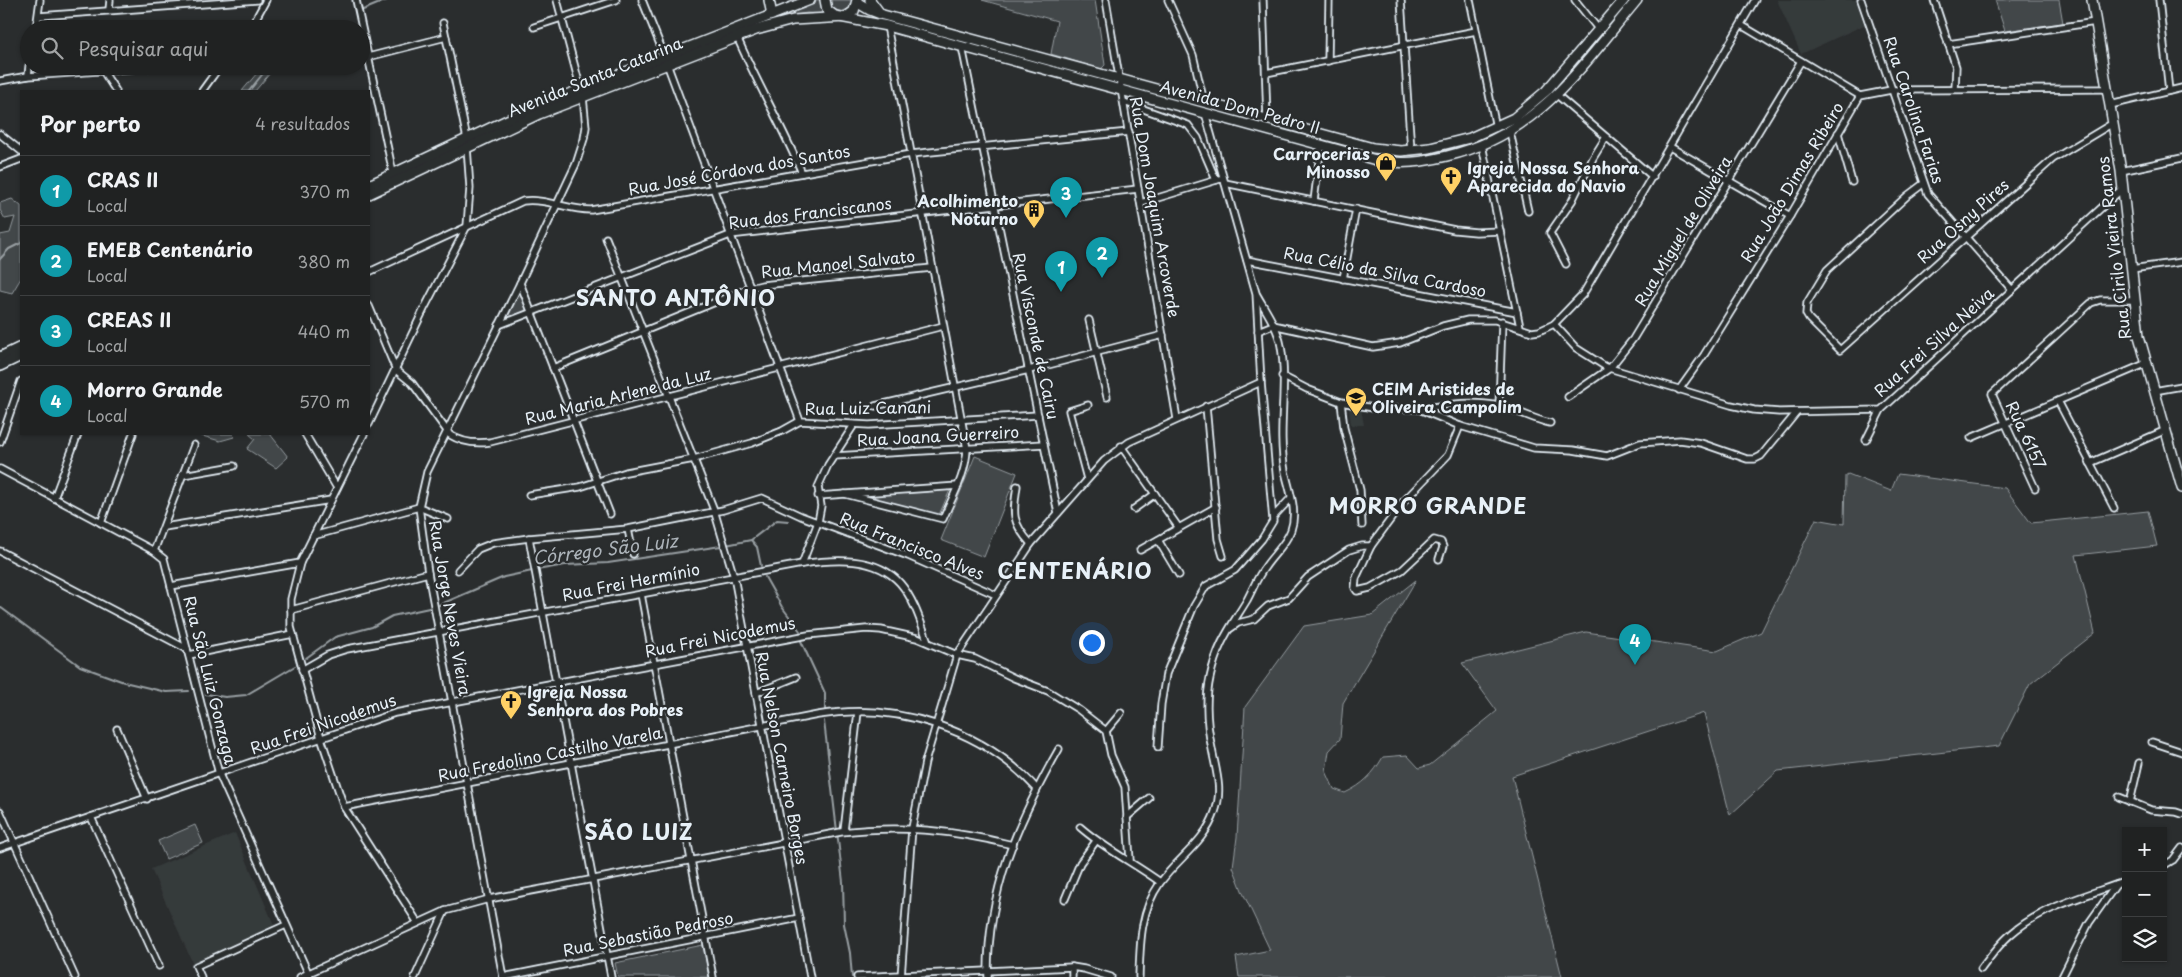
<!DOCTYPE html>
<html lang="pt">
<meta charset="utf-8">
<style>
:root{--surface:#202222;--page:#282a2a;--text:#f1f3f6;--muted:#a2a4a5;--line:#3d3f40;--accent:#ffd166}
body{margin:0;font-family:"Playpen Sans",sans-serif;background:var(--page);color:var(--text)}
.controls{position:absolute;right:15px;bottom:15px;display:grid;overflow:hidden;border-radius:0px;box-shadow:0 1px 4px #0004}
.controls button{width:45px;height:45px;display:grid;place-items:center;padding:0;border:0;border-bottom:1px solid var(--line);background:var(--surface);color:var(--text);font:25px sans-serif}
.you{position:absolute;left:1091px;top:642px;width:18px;height:18px;margin:-12px;border:4px solid #fff;border-radius:50%;background:#1a73e8;box-shadow:0 0 0 8px #1a73e833}
.badge{display:grid;place-items:center;width:32px;height:32px;border-radius:50%;background:var(--accent);color:#fff;font-size:16px;font-weight:700}
.pin{position:absolute;translate:-50% -41px;filter:drop-shadow(0 1px 2px #0008)}
.pin::after{content:'';position:absolute;top:26px;width:18px;height:15px;background:inherit;clip-path:polygon(0 0,100% 0,50% 100%)}
.list{margin:0;padding:0;list-style:none}
h2{display:flex;justify-content:space-between;align-items:center;height:65px;margin:0;padding:0 20px;font-size:21px}
h2 small{font-size:16px;font-weight:400;color:var(--muted)}
.list li{display:grid;grid-template-columns:32px 1fr auto;gap:15px;align-items:center;box-sizing:border-box;height:70px;padding:0 20px;border-top:1px solid var(--line)}
.list b{display:block;font-size:19px;white-space:nowrap}
.list p{margin:0;font-size:16px;white-space:nowrap;color:var(--muted)}
.list em{font-size:16px;font-style:normal;color:var(--muted)}
.icon{flex:none;width:28px;height:28px;fill:none;stroke:currentColor;stroke-width:2;stroke-linecap:round;stroke-linejoin:round}
.map{position:relative;flex:none;width:2182px;height:977px;overflow:hidden}
.search{position:absolute;background:var(--surface);box-shadow:0 1px 4px #0004;left:20px;top:20px;width:350px;height:55px;display:flex;align-items:center;gap:12px;box-sizing:border-box;padding:0 18px;border-radius:28px;color:var(--muted);font-size:19px}
.panel{position:absolute;background:var(--surface);box-shadow:0 1px 4px #0004;left:20px;top:90px;width:350px;height:345px;border-radius:0px}
.map>svg:first-child{display:block}
.built{fill:#363a3b}
.green{fill:#424648;stroke:#959ca0}
.lines{fill:none;stroke-linecap:round;stroke-linejoin:round}
.stream{stroke:#989fa3;stroke-width:2}
.street-casing{stroke:#e8f1f8;stroke-width:9}
.secondary-casing{stroke:#e8f1f8;stroke-width:12}
.primary-casing{stroke:#e8f1f8;stroke-width:12}
.street{stroke:#2a2d2e;stroke-width:5.5}
.secondary{stroke:#2a2d2e;stroke-width:9}
.primary{stroke:#2a2d2e;stroke-width:9}
.labels{text-anchor:middle;stroke-width:4.5;stroke-linejoin:round;paint-order:stroke}
.street-label{font-size:16px;fill:#e8f1f8;stroke:#2a2d2e}
.poi-label{font-size:16px;font-weight:bold;fill:#e8f1f8;stroke:#2a2d2e;text-anchor:start}
.water-label{font-size:18px;font-style:italic;fill:#acb3b9;stroke:#2a2d2e}
.district-label{font-size:21px;font-weight:bold;letter-spacing:1px;fill:#e8f1f8;stroke:#2a2d2e}
</style>
<div class="map">
<svg width="2182" height="977" viewBox="0 0 2182 977">
<rect width="100%" height="100%" fill="#2a2d2e"/>
<filter id="ink" filterUnits="userSpaceOnUse"><feTurbulence type="fractalNoise" baseFrequency=".02" numOctaves="2"/><feDisplacementMap in="SourceGraphic" scale="10" xChannelSelector="R" yChannelSelector="G"/><feConvolveMatrix kernelMatrix="1 2 1 2 8 2 1 2 1" color-interpolation-filters="sRGB"/></filter>
<g filter="url(#ink)">
<g class="built">
<polygon points="1777,0 1856,0 1864,25 1801,54"/>
<polygon points="1349,408 1361,409 1364,425 1351,425"/>
<polygon points="235,833 274,925 193,964 151,869"/>
</g>
<g class="green">
<polygon points="816,0 822,0 828,14 807,13 776,18 531,111"/>
<polygon points="830,0 852,0 850,8 841,12 832,8"/>
<polygon points="982,0 1095,0 1105,65 1101,69 1051,54 1057,21"/>
<path d="M1630,0H1633C1601,37 1571,79 1534,110C1497,142 1428,160 1381,155L1128,85L1379,152L1487,135L1562,78Z"/>
<polygon points="1995,0 2059,0 2063,23 2005,31"/>
<polygon points="263,66 276,66 255,91 242,91"/>
<polygon points="12,199 21,206 21,278 12,293 0,290 0,235 10,233 15,217 5,219 0,210 0,203"/>
<polygon points="519,291 528,311 505,319"/>
<polygon points="195,434 233,434 234,437 220,441"/>
<polygon points="249,434 270,434 288,457 276,468 247,449 255,439"/>
<polygon points="975,456 1017,473 984,557 941,540"/>
<path d="M1848,474L1891,491L1898,474L2005,488L2031,523L2148,511L2157,546L2076,555L2095,633L2030,684L1999,746L1778,771L1730,815L1704,713L1512,776L1562,977H1239L1236,957L1270,950L1243,893L1233,867L1237,837L1245,707L1304,626L1372,615L1416,580L1343,703L1340,739L1329,751L1326,771L1334,789L1345,793C1364,784 1373,774 1383,757L1407,755L1419,768L1430,765L1497,711L1462,663L1586,632L1717,651L1761,632L1816,519L1844,524L1845,476Z"/>
<polygon points="950,490 939,515 874,498 875,495"/>
<polygon points="195,825 203,843 166,859 158,841"/>
<polygon points="703,945 709,977 618,977 615,963"/>
</g>
<g class="lines">
<g class="stream">
<polyline points="363,10 387,0"/>
<polyline points="312,29 316,26"/>
<polyline points="249,91 269,66"/>
<polyline points="0,259 9,249 21,243"/>
<polyline points="751,540 757,547 761,566"/>
<polyline points="537,570 565,565 608,563 721,546 751,540 777,520 788,521"/>
<polyline points="765,577 782,607 800,631"/>
<polyline points="439,605 504,577 532,571"/>
<polyline points="0,607 80,666 124,682 166,692 189,691"/>
<polyline points="801,641 825,693 825,710"/>
<polyline points="306,658 335,637 372,627 392,616 429,608"/>
<polyline points="206,694 225,697 246,695 295,666"/>
<polyline points="824,721 843,882 844,924 850,953 852,977"/>
</g>
<g class="street-casing">
<g id="street">
<polyline points="356,0 393,173"/>
<polyline points="557,0 581,90"/>
<polyline points="642,0 665,57"/>
<polyline points="1106,0 1177,419"/>
<polyline points="1168,0 1193,55 1204,102"/>
<polyline points="1263,0 1267,119"/>
<polyline points="1401,0 1411,151"/>
<polyline points="1470,0 1496,128"/>
<polyline points="1575,0 1599,30"/>
<polyline points="1861,0 1928,194 2012,290"/>
<polyline points="1934,0 1956,67 1955,89"/>
<polyline points="2159,0 2169,91"/>
<polyline points="109,10 110,0"/>
<polyline points="39,16 257,0"/>
<polyline points="443,23 467,139"/>
<polyline points="1741,25 1860,96"/>
<polyline points="534,27 616,0"/>
<polyline points="36,29 40,0"/>
<polyline points="250,29 266,0"/>
<path d="M737,37C757,83 782,126 802,173"/>
<polyline points="1948,44 2096,22"/>
<polyline points="962,47 1058,513"/>
<polyline points="368,57 446,37"/>
<polyline points="1328,61 1329,0"/>
<polyline points="667,64 800,421"/>
<polyline points="103,71 116,91"/>
<polyline points="1266,73 1476,31"/>
<polyline points="28,76 29,66"/>
<polyline points="0,81 28,76 171,66"/>
<polyline points="202,91 220,66"/>
<polyline points="1557,95 1653,177"/>
<polyline points="1124,102 1188,125 1198,138 1216,180"/>
<polyline points="2110,105 2182,88"/>
<polyline points="1510,132 1528,211"/>
<polyline points="1838,133 1852,182"/>
<polyline points="0,134 21,151"/>
<polyline points="1482,145 1520,327"/>
<polyline points="1670,147 1790,216"/>
<polyline points="0,167 21,159"/>
<polyline points="2121,171 2182,158"/>
<polyline points="1225,183 1455,230 1476,232 1500,231"/>
<polyline points="1923,184 1907,196 1827,270 1807,303 1806,314 1809,319 1840,350 2053,159 2113,123"/>
<polyline points="1314,201 1321,145"/>
<polyline points="1141,203 1220,179"/>
<polyline points="606,238 714,510 734,577 810,977"/>
<polyline points="1247,260 1517,312"/>
<polyline points="1566,264 1550,233 1572,201 1593,158 1606,137"/>
<polyline points="2131,269 2182,262"/>
<path d="M369,272L523,201C546,198 567,210 591,210L911,154L1129,132"/>
<polyline points="1343,279 1356,209"/>
<polyline points="520,283 610,514"/>
<path d="M369,306L396,370L412,383L450,435C463,443 476,444 490,442L943,326"/>
<polyline points="1089,320 1107,397"/>
<polyline points="1554,324 1576,348 1606,367 1731,405 1754,410 1779,412 1881,410 2123,188"/>
<polyline points="499,325 730,235 1138,189"/>
<polyline points="1258,331 1273,325 1373,347 1400,343 1443,326 1468,320 1495,320 1532,332 1539,331 1554,324 1583,294 1755,0"/>
<polyline points="553,368 750,288 762,285 932,268"/>
<polyline points="1282,376 1307,389 1341,402 1373,408 1419,409 1460,426 1534,448 1573,450 1607,456 1640,443 1680,440 1701,443 1747,459 1755,459 1761,456 1797,412"/>
<polyline points="1679,390 1704,355 1790,216 1860,96 1891,90 2107,89"/>
<polyline points="2154,391 2182,386"/>
<polyline points="1568,397 1610,368 1633,339 1801,61"/>
<polyline points="2058,401 2114,508"/>
<polyline points="1341,402 1344,428 1360,490 1362,525"/>
<polyline points="875,406 1029,370 1163,335"/>
<polyline points="1206,406 1218,539 1223,556"/>
<polyline points="1499,406 1502,321"/>
<path d="M1419,409C1446,405 1471,400 1498,406C1516,409 1532,419 1550,423"/>
<polyline points="369,424 424,309 467,226 470,188 467,147"/>
<polyline points="305,434 337,488"/>
<polyline points="364,434 300,563 291,599 291,627 321,738 344,807 418,923"/>
<polyline points="1971,438 2145,364"/>
<polyline points="1866,440 1881,410"/>
<polyline points="0,442 21,381"/>
<polyline points="1121,446 1179,528"/>
<polyline points="834,456 1044,444"/>
<polyline points="2090,463 2166,430"/>
<polyline points="0,469 154,551 164,559 219,774 310,977"/>
<polyline points="183,475 234,466"/>
<polyline points="1087,479 1069,411 1088,405"/>
<path d="M1017,486C1013,513 1011,522 1031,544"/>
<polyline points="2035,488 1992,394 2091,303 2100,300 2134,300"/>
<path d="M845,494L943,519C953,496 966,474 967,449L887,26"/>
<polyline points="529,495 580,487 626,472 694,459 752,443 782,431 800,421 869,425 1038,415"/>
<polyline points="818,496 958,486"/>
<polyline points="54,498 78,434"/>
<polyline points="1134,509 1155,494"/>
<polyline points="1274,516 1291,498"/>
<polyline points="101,523 133,434"/>
<polyline points="164,527 331,500"/>
<polyline points="628,529 633,554"/>
<polyline points="313,536 419,507 448,519"/>
<polyline points="529,538 611,977"/>
<polyline points="1158,540 1179,575"/>
<polyline points="1140,550 1216,507"/>
<polyline points="0,551 187,649"/>
<polyline points="154,551 194,445"/>
<polyline points="1439,559 1443,547 1441,542 1434,540 1402,570 1370,588 1357,591 1355,588 1356,578 1371,546 1404,501 1448,455 1460,426"/>
<polyline points="802,564 818,522 821,506 818,487 828,465 854,425"/>
<polyline points="458,570 478,549 493,543 529,538 628,529 723,510 762,498 801,516 908,556 996,595"/>
<polyline points="171,586 300,563"/>
<polyline points="641,594 713,977"/>
<polyline points="291,610 428,573"/>
<polyline points="1231,628 1238,623 1254,619 1268,606 1289,598 1308,577 1349,550 1362,546 1371,546"/>
<polyline points="189,655 293,634"/>
<path d="M302,670L328,655L347,649L802,564C834,559 876,556 900,583C914,599 921,623 928,642"/>
<polyline points="756,693 796,677"/>
<polyline points="117,729 147,799"/>
<polyline points="1106,731 1121,713"/>
<polyline points="2152,742 2182,752"/>
<polyline points="1158,747 1161,704 1166,674 1194,606 1206,586 1235,570 1262,539 1273,521 1261,382"/>
<polyline points="2119,797 2151,810 2176,812 2182,814"/>
<polyline points="2130,802 2139,763"/>
<path d="M344,807L818,715C896,701 984,730 1037,789"/>
<polyline points="0,811 75,977"/>
<polyline points="91,817 159,966"/>
<polyline points="1127,817 1149,798"/>
<path d="M1080,827C1105,849 1134,863 1160,882"/>
<polyline points="844,831 858,712"/>
<polyline points="0,848 395,713 808,635 866,629 881,630 917,638 957,655 975,659 1014,678 1048,691 1079,710 1106,731 1111,755 1125,787 1130,860"/>
<polyline points="2163,866 2173,860 2182,848"/>
<polyline points="1065,899 1080,863 1096,841"/>
<polyline points="1072,967 1072,977"/>
<path d="M1981,969C1990,957 1999,944 2011,934C2043,906 2087,896 2126,881"/>
<polyline points="201,977 196,966 286,925"/>
<path d="M300,977L445,911L489,899L841,832C903,825 952,830 1013,845"/>
<polyline points="415,977 445,911"/>
<polyline points="503,977 428,573 419,507 427,472 520,283 576,164 584,139 586,127 583,97"/>
<polyline points="503,977 799,918"/>
<polyline points="857,977 1072,967 1084,969 1111,977"/>
<polyline points="901,977 912,828 925,762 957,655 1031,544 1104,461 1129,442 1261,382 1256,293 1205,113"/>
<path d="M988,977C987,891 1017,823 1059,749"/>
<path d="M1139,977C1140,944 1140,911 1160,883C1178,858 1205,842 1215,812C1223,790 1216,771 1212,749C1207,726 1205,700 1210,678C1217,644 1230,628 1247,600C1253,589 1257,577 1265,567C1273,555 1286,544 1291,530C1298,510 1289,490 1285,471C1277,430 1288,387 1281,346C1278,328 1266,311 1257,295"/>
<polyline points="2062,977 2089,923 2116,885"/>
</g>
</g>
<g class="secondary-casing">
<g id="secondary">
<polyline points="769,0 772,15"/>
<polyline points="2092,0 2121,171 2139,336 2182,488"/>
</g>
</g>
<g class="primary-casing">
<g id="primary">
<path d="M825,0L827,10L835,16L887,26L1376,160C1401,165 1423,162 1447,156C1538,135 1581,67 1637,0"/>
<polyline points="870,0 879,12"/>
<polyline points="858,3 870,10 883,15 1373,148 1401,151 1430,148 1470,138 1514,118 1546,91 1624,0"/>
<polyline points="369,185 533,108 810,0"/>
<polyline points="369,194 539,114 756,30 793,20 846,17 854,11 857,0"/>
<polyline points="0,357 21,347"/>
<polyline points="0,366 21,356"/>
</g>
</g>
<use href="#street" class="street"/>
<use href="#secondary" class="secondary"/>
<use href="#primary" class="primary"/>
</g>
</g>
<defs>
<g id="shop-pin" transform="scale(1.125)"><path d="M0 17L-7.5 6A9.5 9.5 0 1 1 7.5 6Z" fill="#ffd166" stroke="#2a2d2e"/><path d="M-5-2.5h2.3a2.7 3.5 0 0 1 5.4 0H5L5.5 6h-11ZM-1.5-2.5h3a1.5 2.3 0 0 0-3 0Z" fill="#111"/></g>
<g id="church-pin" transform="scale(1.125)"><path d="M0 17L-7.5 6A9.5 9.5 0 1 1 7.5 6Z" fill="#ffd166" stroke="#2a2d2e"/><path d="M-1.2-6h2.4v3.5h3.3v2.4h-3.3V6h-2.4V-.1h-3.3v-2.4h3.3Z" fill="#111"/></g>
<g id="building-pin" transform="scale(1.125)"><path d="M0 17L-7.5 6A9.5 9.5 0 1 1 7.5 6Z" fill="#ffd166" stroke="#2a2d2e"/><path d="M-4-6H4V6H1V3H-1V6H-4ZM-2.5-4.3h1.7v1.8h-1.7ZM.8-4.3h1.7v1.8H.8ZM-2.5-1h1.7V.8h-1.7ZM.8-1h1.7V.8H.8Z" fill="#111"/></g>
<g id="school-pin" transform="scale(1.125)"><path d="M0 17L-7.5 6A9.5 9.5 0 1 1 7.5 6Z" fill="#ffd166" stroke="#2a2d2e"/><path d="M0-5L7-2L0 1L-7-2ZM-4 1L0 2.5L4 1V4Q0 6-4 4Z" fill="#111"/></g>
</defs>
<g fill-rule="evenodd">
<use href="#shop-pin" x="1386" y="163"/>
<use href="#church-pin" x="1451" y="177"/>
<use href="#building-pin" x="1034" y="210"/>
<use href="#school-pin" x="1356" y="398"/>
<use href="#church-pin" x="511" y="701"/>
</g>
<g class="labels">
<g class="street-label">
<text transform="translate(595 77) rotate(-22)" y="6">Avenida Santa Catarina</text>
<text transform="translate(1240 107) rotate(15)" y="6">Avenida Dom Pedro II</text>
<text transform="translate(1914 110) rotate(71)" y="6">Rua Carolina Farias</text>
<text transform="translate(739 170) rotate(-10)" y="6">Rua José Córdova dos Santos</text>
<text transform="translate(1792 182) rotate(-59)" y="6">Rua João Dimas Ribeiro</text>
<text transform="translate(1155 207) rotate(80)" y="6">Rua Dom Joaquim Arcoverde</text>
<text transform="translate(810 213) rotate(-7)" y="6">Rua dos Franciscanos</text>
<text transform="translate(1963 221) rotate(-42)" y="6">Rua Osny Pires</text>
<text transform="translate(1683 231) rotate(-59)" y="6">Rua Miguel de Oliveira</text>
<text transform="translate(2114 248) rotate(-97)" y="6">Rua Cirilo Vieira Ramos</text>
<text transform="translate(838 264) rotate(-6)" y="6">Rua Manoel Salvato</text>
<text transform="translate(1385 272) rotate(11)" y="6">Rua Célio da Silva Cardoso</text>
<text transform="translate(1036 336) rotate(78)" y="6">Rua Visconde de Cairu</text>
<text transform="translate(1934 342) rotate(-42)" y="6">Rua Frei Silva Neiva</text>
<text transform="translate(618 396) rotate(-14)" y="6">Rua Maria Arlene da Luz</text>
<text transform="translate(868 408) rotate(-1)" y="6">Rua Luiz Canani</text>
<text transform="translate(2026 435) rotate(65)" y="6">Rua 6157</text>
<text transform="translate(938 436) rotate(-3)" y="6">Rua Joana Guerreiro</text>
<text transform="translate(912 546) rotate(22)" y="6">Rua Francisco Alves</text>
<text transform="translate(631 582) rotate(-11)" y="6">Rua Frei Hermínio</text>
<text transform="translate(450 608) rotate(80)" y="6">Rua Jorge Neves Vieira</text>
<text transform="translate(720 637) rotate(-11)" y="6">Rua Frei Nicodemus</text>
<text transform="translate(210 680) rotate(76)" y="6">Rua São Luiz Gonzaga</text>
<text transform="translate(323 724) rotate(-19)" y="6">Rua Frei Nicodemus</text>
<text transform="translate(550 754) rotate(-11)" y="6">Rua Fredolino Castilho Varela</text>
<text transform="translate(782 758) rotate(79)" y="6">Rua Nelson Carneiro Borges</text>
<text transform="translate(648 934) rotate(-11)" y="6">Rua Sebastião Pedroso</text>
</g>
<g class="poi-label">
<text x="1370" y="160" text-anchor="end">Carrocerias<tspan x="1370" dy="18">Minosso</tspan></text>
<text x="1467" y="174">Igreja Nossa Senhora<tspan x="1467" dy="18">Aparecida do Navio</tspan></text>
<text x="1018" y="207" text-anchor="end">Acolhimento<tspan x="1018" dy="18">Noturno</tspan></text>
<text x="1372" y="395">CEIM Aristides de<tspan x="1372" dy="18">Oliveira Campolim</tspan></text>
<text x="527" y="698">Igreja Nossa<tspan x="527" dy="18">Senhora dos Pobres</tspan></text>
</g>
<g class="water-label">
<text transform="translate(605 550) rotate(-7)" y="6">Córrego São Luiz</text>
</g>
<g class="district-label">
<text x="676" y="306">SANTO ANTÔNIO</text>
<text x="1428" y="514">MORRO GRANDE</text>
<text x="1075" y="579">CENTENÁRIO</text>
<text x="639" y="840">SÃO LUIZ</text>
</g>
</g>
</svg>
<div class="controls">
<button>+</button>
<button>−</button>
<button><svg class="icon" aria-label="layers" viewBox="0 0 24 24"><path d="M12 4l9 5-9 5-9-5zM3 14l9 5 9-5"/></svg></button>
</div>
<div class="you"></div>
<div class="pin badge" style="left:1061px;top:292px;background:#0f9aa8">1</div>
<div class="pin badge" style="left:1102px;top:278px;background:#0f9aa8">2</div>
<div class="pin badge" style="left:1066px;top:218px;background:#0f9aa8">3</div>
<div class="pin badge" style="left:1635px;top:665px;background:#0f9aa8">4</div>
<div class="search"><svg class="icon" aria-label="search" viewBox="0 0 24 24"><circle cx="10" cy="10" r="6"/><path d="M15 15l6 6"/></svg>Pesquisar aqui</div>
<section class="panel">
<h2>Por perto<small>4 resultados</small></h2>
<ul class="list">
<li><span class="badge" style="background:#0f9aa8">1</span><div><b>CRAS II</b><p>Local</p></div><em>370 m</em></li>
<li><span class="badge" style="background:#0f9aa8">2</span><div><b>EMEB Centenário</b><p>Local</p></div><em>380 m</em></li>
<li><span class="badge" style="background:#0f9aa8">3</span><div><b>CREAS II</b><p>Local</p></div><em>440 m</em></li>
<li><span class="badge" style="background:#0f9aa8">4</span><div><b>Morro Grande</b><p>Local</p></div><em>570 m</em></li>
</ul>
</section>
</div>
